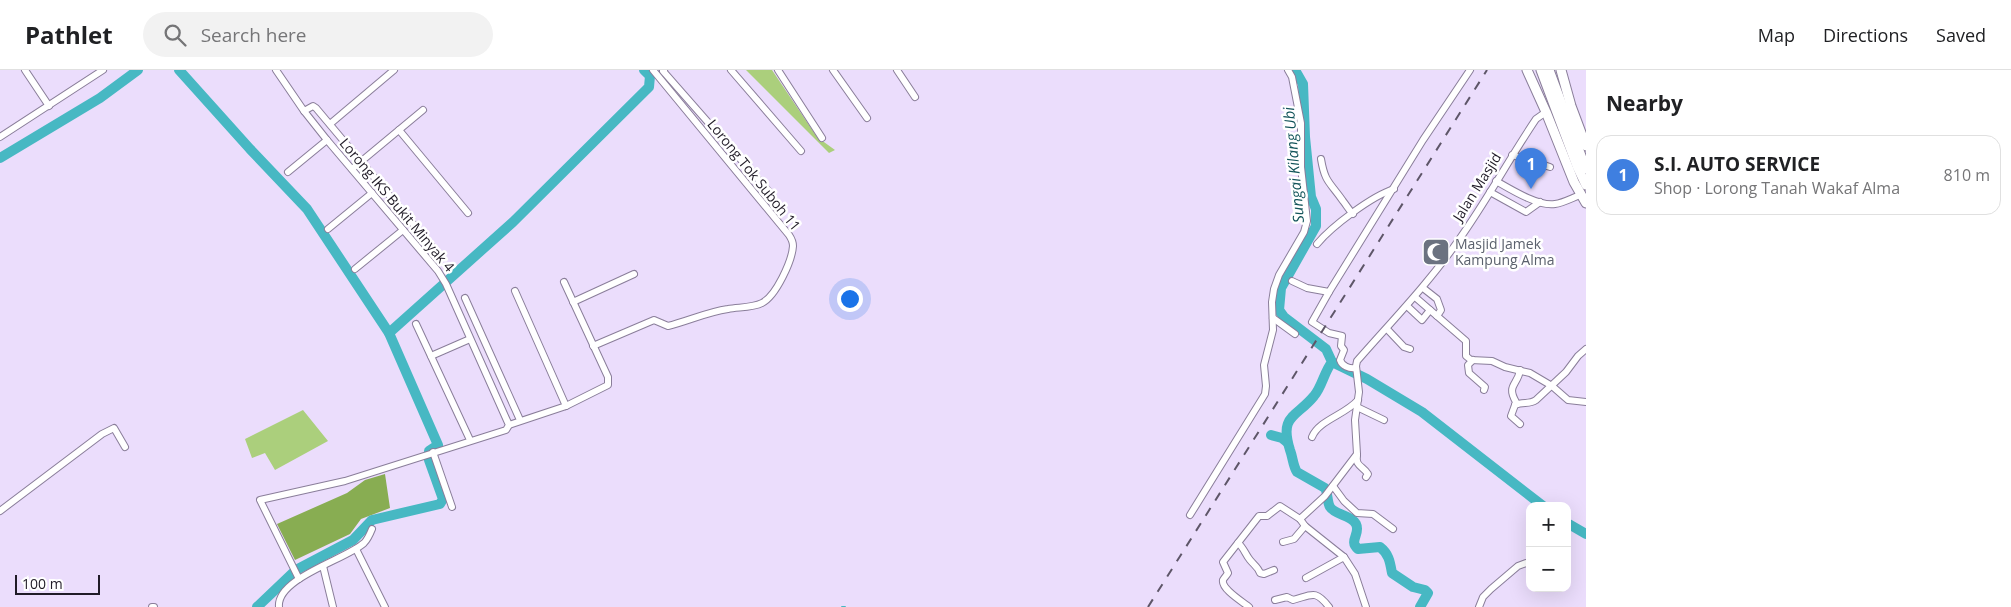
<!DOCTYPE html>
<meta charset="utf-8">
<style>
:root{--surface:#fff;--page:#f2f2f2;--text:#202124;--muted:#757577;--line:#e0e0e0;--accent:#111827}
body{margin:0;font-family:"Open Sans",sans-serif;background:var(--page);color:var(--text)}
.controls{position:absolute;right:15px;bottom:15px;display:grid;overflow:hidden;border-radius:10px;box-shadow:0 5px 20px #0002}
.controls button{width:45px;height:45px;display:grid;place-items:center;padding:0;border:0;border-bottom:1px solid var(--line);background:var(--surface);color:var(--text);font:25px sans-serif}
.scale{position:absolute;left:15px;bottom:12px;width:85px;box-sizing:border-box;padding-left:5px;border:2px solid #201b27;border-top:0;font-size:14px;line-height:18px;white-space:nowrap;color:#201b27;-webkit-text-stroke:4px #fff;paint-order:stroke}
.you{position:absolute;left:849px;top:228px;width:18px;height:18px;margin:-12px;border:4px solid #fff;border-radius:50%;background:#1a73e8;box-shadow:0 0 0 8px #1a73e833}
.badge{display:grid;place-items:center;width:32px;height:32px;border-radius:50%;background:var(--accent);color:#fff;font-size:16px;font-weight:700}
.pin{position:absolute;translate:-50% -41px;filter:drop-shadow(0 1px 2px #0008)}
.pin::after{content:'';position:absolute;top:26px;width:18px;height:15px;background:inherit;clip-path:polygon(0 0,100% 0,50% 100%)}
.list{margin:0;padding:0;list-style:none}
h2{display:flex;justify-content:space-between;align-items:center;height:65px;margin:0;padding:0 20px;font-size:21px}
h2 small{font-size:16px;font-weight:400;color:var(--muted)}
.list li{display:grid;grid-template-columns:32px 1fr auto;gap:15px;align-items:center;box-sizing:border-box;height:80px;margin:0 10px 10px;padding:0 10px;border:1px solid var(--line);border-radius:15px}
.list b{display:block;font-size:19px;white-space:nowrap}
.list p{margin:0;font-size:16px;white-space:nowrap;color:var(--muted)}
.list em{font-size:16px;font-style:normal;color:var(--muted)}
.icon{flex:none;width:28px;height:28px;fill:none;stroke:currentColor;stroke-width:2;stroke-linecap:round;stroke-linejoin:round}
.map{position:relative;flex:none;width:1586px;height:537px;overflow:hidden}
header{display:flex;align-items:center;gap:30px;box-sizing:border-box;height:70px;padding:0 25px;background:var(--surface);border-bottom:1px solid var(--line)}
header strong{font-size:24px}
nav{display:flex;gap:28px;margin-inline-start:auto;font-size:18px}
.search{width:350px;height:45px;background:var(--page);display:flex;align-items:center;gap:12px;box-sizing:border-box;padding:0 18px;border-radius:28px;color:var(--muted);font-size:19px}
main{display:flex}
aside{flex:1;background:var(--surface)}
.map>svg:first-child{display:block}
.green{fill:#abcf7c}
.forest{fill:#88ad52}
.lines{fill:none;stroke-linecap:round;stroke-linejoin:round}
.stream{stroke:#47b8c3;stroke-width:2}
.river{stroke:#47b8c3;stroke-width:10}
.minor-casing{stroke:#8a7e9a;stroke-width:8}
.secondary-casing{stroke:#8a7e9a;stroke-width:11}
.minor{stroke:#fff;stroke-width:6}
.secondary{stroke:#fff;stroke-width:9}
.rail{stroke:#5e5668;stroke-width:2;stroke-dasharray:9 9;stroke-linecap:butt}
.labels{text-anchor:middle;stroke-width:5;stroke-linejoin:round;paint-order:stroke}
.street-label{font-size:14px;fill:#201b27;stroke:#fff}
.worship-label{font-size:14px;fill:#5b616d;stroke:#fff;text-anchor:start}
.water-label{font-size:15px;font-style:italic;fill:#115359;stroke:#fff}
</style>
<header>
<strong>Pathlet</strong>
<div class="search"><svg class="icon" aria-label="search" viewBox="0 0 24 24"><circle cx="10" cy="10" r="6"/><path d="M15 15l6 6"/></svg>Search here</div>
<nav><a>Map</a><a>Directions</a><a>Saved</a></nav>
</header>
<main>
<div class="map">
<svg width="1586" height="537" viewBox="0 0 1586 537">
<rect width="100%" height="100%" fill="#ebddfc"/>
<g class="green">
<polygon points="746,0 772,0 817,67 835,80 829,83"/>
<polygon points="303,340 328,371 275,400 265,383 252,388 245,369"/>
</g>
<polygon class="forest" points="385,404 390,438 361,449 350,464 295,490 277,454 347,423 365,410"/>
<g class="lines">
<polyline class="stream" points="842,537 845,537"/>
<g class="river">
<polyline points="179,0 250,79 307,139 389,263 438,375 429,381 429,390 443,429 440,434 372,450 353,470 296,500 257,537"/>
<path d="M1295,0L1303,14L1305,67L1311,127L1316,139V156L1281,218L1279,240L1284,247L1326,279L1332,292C1324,302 1322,317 1314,326C1296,348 1279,345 1290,380C1293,388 1293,396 1297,402L1325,418C1328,423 1327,432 1330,437C1335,445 1351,445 1356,454C1361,464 1348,471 1358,479L1380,477C1389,484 1390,492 1392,503L1413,517L1425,520L1428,523L1420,537"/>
<polyline points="0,88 100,28 138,0"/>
<polyline points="389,263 513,152 649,17 650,6 644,0"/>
<polyline points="1332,292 1367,309 1422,342 1543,436"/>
<polyline points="1271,365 1282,368 1287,372"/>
<polyline points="1567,453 1586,464"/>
</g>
<g class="minor-casing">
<g id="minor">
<polyline points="25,0 49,36"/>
<polyline points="276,0 304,41 327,70 438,201 446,214 509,355 506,360 345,411 260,430 299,509"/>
<polyline points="664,0 663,1 771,124"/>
<polyline points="731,0 801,81"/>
<polyline points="778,0 822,68"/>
<polyline points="833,0 867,48"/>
<polyline points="897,0 915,27"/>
<polyline points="304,41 313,36 316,38 431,175"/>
<polyline points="330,54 394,0"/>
<polyline points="399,60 468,143"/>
<polyline points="0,67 103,0"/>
<polyline points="1512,85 1550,97"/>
<path d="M1321,89C1325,113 1330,112 1343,131C1347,136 1348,139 1353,144"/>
<polyline points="352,99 423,40"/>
<polyline points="288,102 327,70"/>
<path d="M1496,111C1510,119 1539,137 1555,134C1563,133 1572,128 1580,125"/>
<polyline points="1490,122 1526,142 1540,132"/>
<polyline points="328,159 372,123"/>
<path d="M1317,174C1332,156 1372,126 1394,119"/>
<polyline points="355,199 403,160"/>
<polyline points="1292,211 1307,218 1329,222 1423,70 1470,0"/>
<polyline points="1423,218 1437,229 1441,240 1437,246"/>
<polyline points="515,221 566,336"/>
<path d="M1329,222L1312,252L1329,263L1342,266L1341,276L1344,280L1340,290C1342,296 1349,299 1356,298"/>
<polyline points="1415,227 1466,271 1466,286 1471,290 1492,291 1505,297 1530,303 1552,316 1568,330 1586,332"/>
<polyline points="465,228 520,350"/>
<polyline points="573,232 634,204"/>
<polyline points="1407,236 1422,250 1430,240"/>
<polyline points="1273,248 1295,264"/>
<polyline points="416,254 470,370"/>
<polyline points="1387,259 1404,277 1410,279"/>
<path d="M593,276L654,250L668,256C688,251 707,242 728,239C738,237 752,238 762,233C776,226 792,191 793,176C793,172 791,168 789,165L653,0"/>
<polyline points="431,286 470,269"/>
<polyline points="1473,290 1468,295 1469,303 1485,317 1484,320"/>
<path d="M1515,335L1516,332C1506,315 1518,315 1520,300"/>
<polyline points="1357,337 1384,350"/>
<path d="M1520,354L1511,346L1515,335C1523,331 1529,335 1536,330L1566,302L1578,286L1586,279"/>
<polyline points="509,355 566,336 608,315 608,307 564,212"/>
<path d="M1312,367C1319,350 1345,345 1358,330"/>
<polyline points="433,382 452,437"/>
<path d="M1357,386C1355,396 1363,396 1368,404L1366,407"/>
<polyline points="1333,416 1344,431 1357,443 1373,444 1393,459"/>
<polyline points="0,441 102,364 114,358 125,377"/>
<polyline points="1190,445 1265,324 1266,316 1264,295 1273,260 1272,232 1274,219 1279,205 1304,162 1307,151 1301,97 1301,53 1292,7 1288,0"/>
<path d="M1300,449L1325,426L1357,384L1355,350L1359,322L1356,296L1357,291C1392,251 1428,214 1458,171C1486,132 1509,89 1536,49L1546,42"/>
<polyline points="1283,472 1294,469 1305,456"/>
<path d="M1238,473C1244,478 1245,484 1250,490C1254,495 1258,497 1260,503L1264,504L1274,500"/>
<polyline points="356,479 385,537"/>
<polyline points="323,496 333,537"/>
<polyline points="1306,508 1344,487"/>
<path d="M1275,530L1287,527L1293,530C1312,525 1315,519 1329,537"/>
<polyline points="152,537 154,537"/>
<path d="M279,537C276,508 347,489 364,473C368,469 370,464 372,459"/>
<path d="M1249,537C1243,532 1221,519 1223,510C1224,508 1227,505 1228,503L1223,492L1259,446H1267L1280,436L1300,449L1305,456L1344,487L1355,504L1366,537"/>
<polyline points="1479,537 1483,527 1491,519 1518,496 1526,493 1530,495"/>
</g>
</g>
<g class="secondary-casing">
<g id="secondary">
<polyline points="1527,0 1546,42 1574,112 1586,133"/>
<polyline points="1541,0 1577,96 1586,115"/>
<polyline points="1549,0 1586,99"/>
<polyline points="1561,0 1571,36 1586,76"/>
</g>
</g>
<use href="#minor" class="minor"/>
<use href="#secondary" class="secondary"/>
<polyline class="rail" points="1148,537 1487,0"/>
</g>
<defs>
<g id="mosque-square" transform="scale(1.4375)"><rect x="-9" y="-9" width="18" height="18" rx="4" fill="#6b7280" stroke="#fff"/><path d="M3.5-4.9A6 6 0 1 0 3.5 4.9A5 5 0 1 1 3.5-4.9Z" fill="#fff"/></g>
</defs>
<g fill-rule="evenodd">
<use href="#mosque-square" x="1436" y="182"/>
</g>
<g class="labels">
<g class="street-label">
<text transform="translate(754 105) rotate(51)" y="5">Lorong Tok Suboh 11</text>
<text transform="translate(1477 117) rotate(-58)" y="5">Jalan Masjid</text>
<text transform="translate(397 135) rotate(50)" y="5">Lorong IKS Bukit Minyak 4</text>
</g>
<g class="worship-label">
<text x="1455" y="179">Masjid Jamek<tspan x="1455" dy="16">Kampung Alma</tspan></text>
</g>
<g class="water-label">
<text transform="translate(1294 95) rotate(-95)" y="5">Sungai Kilang Ubi</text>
</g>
</g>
</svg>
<div class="controls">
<button>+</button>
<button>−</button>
</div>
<div class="scale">100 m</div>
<div class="you"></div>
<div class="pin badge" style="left:1531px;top:119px;background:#3f7fe0">1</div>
</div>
<aside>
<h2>Nearby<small></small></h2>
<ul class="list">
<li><span class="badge" style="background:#3f7fe0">1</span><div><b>S.I. AUTO SERVICE</b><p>Shop · Lorong Tanah Wakaf Alma</p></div><em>810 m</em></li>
</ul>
</aside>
</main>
